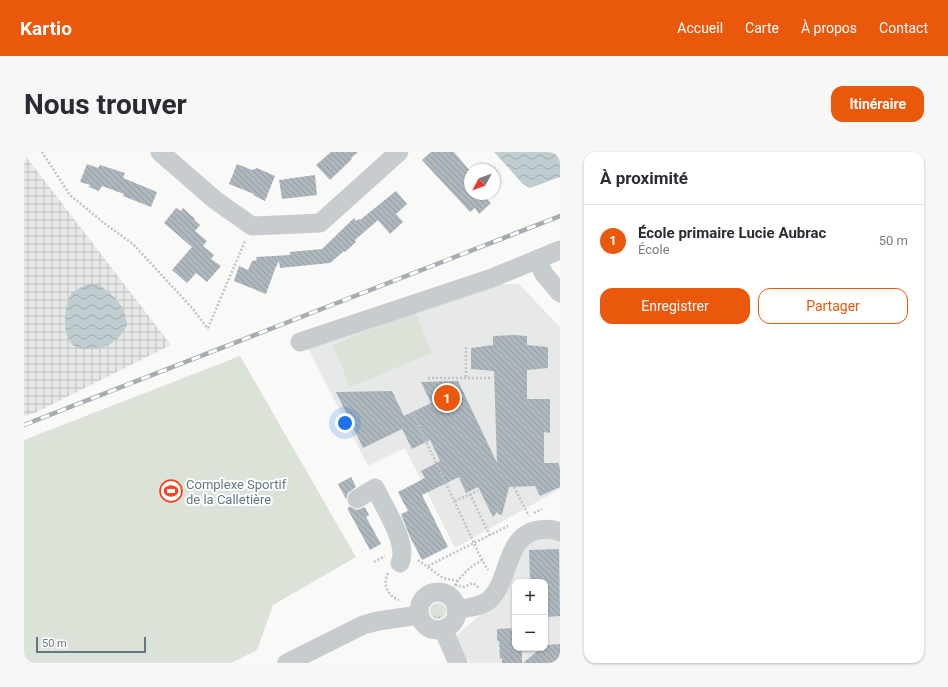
<!DOCTYPE html>
<html lang="fr">
<meta charset="utf-8">
<style>
:root{--surface:#fff;--page:#f7f7f7;--text:#2b2b33;--muted:#7c7c81;--line:#e1e1e2;--accent:#ea580c}
body{margin:0;font-family:Roboto,sans-serif;background:var(--page);color:var(--text)}
.controls{position:absolute;right:12px;bottom:12px;display:grid;overflow:hidden;border-radius:8px;box-shadow:0 1px 3px #0004}
.controls button{width:36px;height:36px;display:grid;place-items:center;padding:0;border:0;border-bottom:1px solid var(--line);background:var(--surface);color:var(--text);font:20px sans-serif}
.compass{position:absolute;left:440px;top:12px;width:36px;height:36px;border-radius:50%;background:var(--surface);box-shadow:0 1px 3px #0004;rotate:229deg}
.scale{position:absolute;left:12px;bottom:10px;width:110px;box-sizing:border-box;padding-left:4px;border:2px solid #627785;border-top:0;font-size:11px;line-height:14px;white-space:nowrap;color:#627785;-webkit-text-stroke:3px #fff;paint-order:stroke}
.you{position:absolute;left:321px;top:271px;width:14px;height:14px;margin:-10px;border:3px solid #fff;border-radius:50%;background:#1a73e8;box-shadow:0 0 0 6px #1a73e833}
.badge{display:grid;place-items:center;width:26px;height:26px;border-radius:50%;background:var(--accent);color:#fff;font-size:13px;font-weight:700}
.pin{position:absolute;translate:-50% -50%;border:2px solid #fff;box-shadow:0 1px 4px #0006}
.list{margin:0;padding:0;list-style:none}
h2{display:flex;justify-content:space-between;align-items:center;height:52px;margin:0;padding:0 16px;font-size:17px}
h2 small{font-size:13px;font-weight:400;color:var(--muted)}
.list li{display:grid;grid-template-columns:26px 1fr auto;gap:12px;align-items:center;box-sizing:border-box;height:72px;padding:0 16px;border-top:1px solid var(--line)}
.list b{display:block;font-size:15px;white-space:nowrap}
.list p{margin:0;font-size:13px;white-space:nowrap;color:var(--muted)}
.list em{font-size:13px;font-style:normal;color:var(--muted)}
.actions{display:flex;gap:8px;padding:12px 16px}
.actions a{flex:1;padding:9px 0;border:1px solid var(--accent);border-radius:12px;text-align:center;font-size:14px;color:var(--accent)}
.actions .main{background:var(--accent);color:#fff}
.map{position:relative;flex:none;width:536px;height:511px;overflow:hidden;border-radius:12px}
header{display:flex;align-items:center;gap:24px;box-sizing:border-box;height:56px;padding:0 20px;background:var(--accent);color:#fff}
header strong{font-size:19px}
nav{display:flex;gap:22px;margin-inline-start:auto;font-size:14px}
.intro{display:flex;align-items:center;justify-content:space-between;box-sizing:border-box;height:96px;padding:0 24px}
h1{margin:0;font-size:28px}
.button{padding:10px 18px;border-radius:12px;background:var(--accent);color:#fff;font-size:14px;font-weight:700}
main{display:flex;gap:24px;padding:0 24px}
aside{flex:1;background:var(--surface);border-radius:12px;box-shadow:0 1px 3px #0004}
.map>svg:first-child{display:block}
.built{fill:#e7e9e8;fill-rule:evenodd}
.industrial{fill:url(#industrial-grid)}
.grass{fill:url(#grass-tufts)}
.garden{fill:#dbe2d7}
.water{fill:url(#water-waves)}
.building{fill:url(#building-back-hatch)}
.lines{fill:none;stroke-linecap:round;stroke-linejoin:round}
.path{stroke:#c0c3c5;stroke-width:2.5;stroke-dasharray:2 2;stroke-linecap:butt}
.minor{stroke:#c7cccf;stroke-width:19}
.rail-casing{stroke:#a5adb3;stroke-width:4.5}
.rail{stroke:#fff;stroke-width:3;stroke-dasharray:9;stroke-linecap:butt}
.labels{text-anchor:middle;stroke-width:4;stroke-linejoin:round;paint-order:stroke}
.poi-label{font-size:13px;fill:#627785;stroke:#fff;text-anchor:start}
</style>
<header>
<strong>Kartio</strong>
<nav><a>Accueil</a><a>Carte</a><a>À propos</a><a>Contact</a></nav>
</header>
<div class="intro"><h1>Nous trouver</h1><a class="button">Itinéraire</a></div>
<main>
<div class="map">
<svg width="536" height="511" viewBox="0 0 536 511">
<defs>
<pattern id="industrial-grid" width="8" height="8" patternUnits="userSpaceOnUse"><rect width="8" height="8" fill="#e7e9e8"/><path d="M0 4h8M4 0v8" fill="none" stroke="#bfc2c2"/></pattern>
<pattern id="grass-tufts" width="24" height="20" patternUnits="userSpaceOnUse"><rect width="24" height="20" fill="#dbe2d7"/><path d="M3 7l-1-3M5 7V3M7 7l1-3M15 17l-1-3M17 17v-4M19 17l1-3" fill="none" stroke="#b5bcb4"/></pattern>
<pattern id="water-waves" width="16" height="10" patternUnits="userSpaceOnUse"><rect width="16" height="10" fill="#bfccd0"/><path d="M0 5q4-4 8 0t8 0" fill="none" stroke="#9faaae"/></pattern>
<pattern id="building-back-hatch" width="6" height="6" patternUnits="userSpaceOnUse"><rect width="6" height="6" fill="#adb7bd"/><path d="M-1 5l2 2M0 0l6 6M5-1l2 2" fill="none" stroke="#909a9f"/></pattern>
</defs>
<rect width="100%" height="100%" fill="#f9f9f7"/>
<g class="built">
<polygon points="464,132 495,132 536,175 536,337 431,396 381,296 344,314 284,196"/>
<path d="M516,384L536,386V511H446L429,486L474,448L498,392ZM491,430H521V496H491Z"/>
</g>
<polygon class="industrial" points="0,2 147,193 11,261 0,264"/>
<circle class="grass" cx="414" cy="459" r="8"/>
<g class="garden">
<polygon points="391,159 408,201 326,235 309,193"/>
<polygon points="216,204 332,405 249,453 233,498 207,511 0,511 0,288"/>
</g>
<g class="water">
<polygon points="470,0 536,0 536,25 506,36 499,32"/>
<path d="M70,131H73C88,142 102,153 103,173C95,191 79,198 61,197C55,196 51,196 47,191C38,181 40,151 48,141C54,136 63,132 70,131Z"/>
</g>
<g class="building">
<polygon points="307,0 334,0 327,6 328,7 306,28 292,13"/>
<polygon points="407,0 430,0 446,19 446,42 458,42 467,51 455,62 451,56 446,60 398,8"/>
<polygon points="63,12 74,16 76,13 101,21 99,26 133,40 127,55 99,44 100,42 78,34 75,39 65,35 66,33 56,30"/>
<polygon points="213,12 228,18 233,16 251,24 241,49 229,43 230,42 205,32"/>
<polygon points="291,23 293,43 258,47 255,28"/>
<polygon points="372,39 383,52 372,62 379,70 366,82 354,68 331,88 332,90 321,100 320,99 306,111 256,116 255,109 251,117 242,142 210,129 215,114 224,118 228,109 233,108 232,105 266,103 266,100 298,97 330,66 332,69 335,67 336,68"/>
<polygon points="152,56 157,59 159,56 171,67 170,68 176,73 171,79 183,89 179,94 190,103 187,107 197,114 183,130 172,121 163,131 148,118 168,95 140,71"/>
<polygon points="491,183 503,184 503,193 524,195 524,216 503,218 503,247 526,247 526,281 520,280 520,311 534,311 536,316 536,335 516,344 511,334 485,335 478,363 474,362 474,359 469,365 454,335 442,341 435,325 398,343 424,395 398,408 386,385 377,362 384,359 374,340 401,326 397,319 416,309 406,288 388,297 378,277 339,296 312,240 368,239 380,264 407,251 397,230 434,229 473,311 470,219 447,217 447,196 469,193 469,184"/>
<polygon points="327,325 332,335 324,341 322,347 314,332"/>
<polygon points="326,355 333,358 341,355 345,363 342,365 357,392 346,398 323,356"/>
<polygon points="535,397 536,464 521,465 521,430 506,430 505,398"/>
<polygon points="488,476 487,478 491,478 491,496 498,496 498,511 478,511 478,506 476,507 475,489 473,489 473,477"/>
<polygon points="536,492 536,511 499,511 517,496 521,496 521,493"/>
</g>
<g class="lines">
<g class="path">
<polyline points="18,0 46,43 80,71 109,92 169,157 184,177"/>
<polyline points="184,176 221,89"/>
<polyline points="442,195 442,226"/>
<polyline points="404,226 468,226"/>
<polyline points="389,262 458,408 464,418"/>
<polyline points="490,335 505,364"/>
<polyline points="446,342 466,384"/>
<polyline points="431,349 454,339"/>
<polyline points="510,361 518,357"/>
<polyline points="394,408 419,426 433,429"/>
<polyline points="350,410 361,404"/>
<polyline points="404,414 484,374"/>
<path d="M364,421C358,433 364,444 375,448"/>
<polyline points="431,433 440,435 449,431 455,436"/>
<path d="M429,437C436,424 445,415 458,408"/>
</g>
<g class="minor">
<polyline points="136,0 191,48 228,74 296,71 375,0"/>
<polyline points="513,108 520,122 536,141"/>
<polyline points="276,190 468,126 536,98"/>
<path d="M333,347L351,336C360,355 385,392 376,411"/>
<circle cx="414" cy="459" r="19"/>
<path d="M432,458C442,456 457,455 465,448C487,429 480,383 515,378C521,377 529,377 536,380"/>
<polyline points="419,477 434,511"/>
<polyline points="263,511 339,473 354,469 395,463"/>
</g>
<g class="rail-casing">
<polyline id="rail" points="0,273 536,64"/>
</g>
<use href="#rail" class="rail"/>
</g>
<defs>
<g id="stadium-ring" transform="scale(1.15)"><circle r="9.5" fill="#fff" stroke="#f3451e" stroke-width="1.5"/><path d="M0-5a6.5 5 0 1 0 0 10a6.5 5 0 1 0 0-10ZM-3.5-1.8h7v3.6h-7Z" fill="#f3451e"/></g>
</defs>
<g fill-rule="evenodd">
<use href="#stadium-ring" x="147" y="339"/>
</g>
<g class="labels">
<g class="poi-label">
<text x="162" y="337">Complexe Sportif<tspan x="162" dy="15">de la Calletière</tspan></text>
</g>
</g>
</svg>
<div class="controls">
<button>+</button>
<button>−</button>
</div>
<svg class="compass" viewBox="-18 -18 36 36"><path d="M0-13l5 13h-10z" fill="#e53935"/><path d="M0 13l5-13h-10z" fill="#7c7c81"/></svg>
<div class="scale">50 m</div>
<div class="you"></div>
<div class="pin badge" style="left:423px;top:246px">1</div>
</div>
<aside>
<h2>À proximité<small></small></h2>
<ul class="list">
<li><span class="badge">1</span><div><b>École primaire Lucie Aubrac</b><p>École</p></div><em>50 m</em></li>
</ul>
<div class="actions"><a class="main">Enregistrer</a><a>Partager</a></div>
</aside>
</main>
